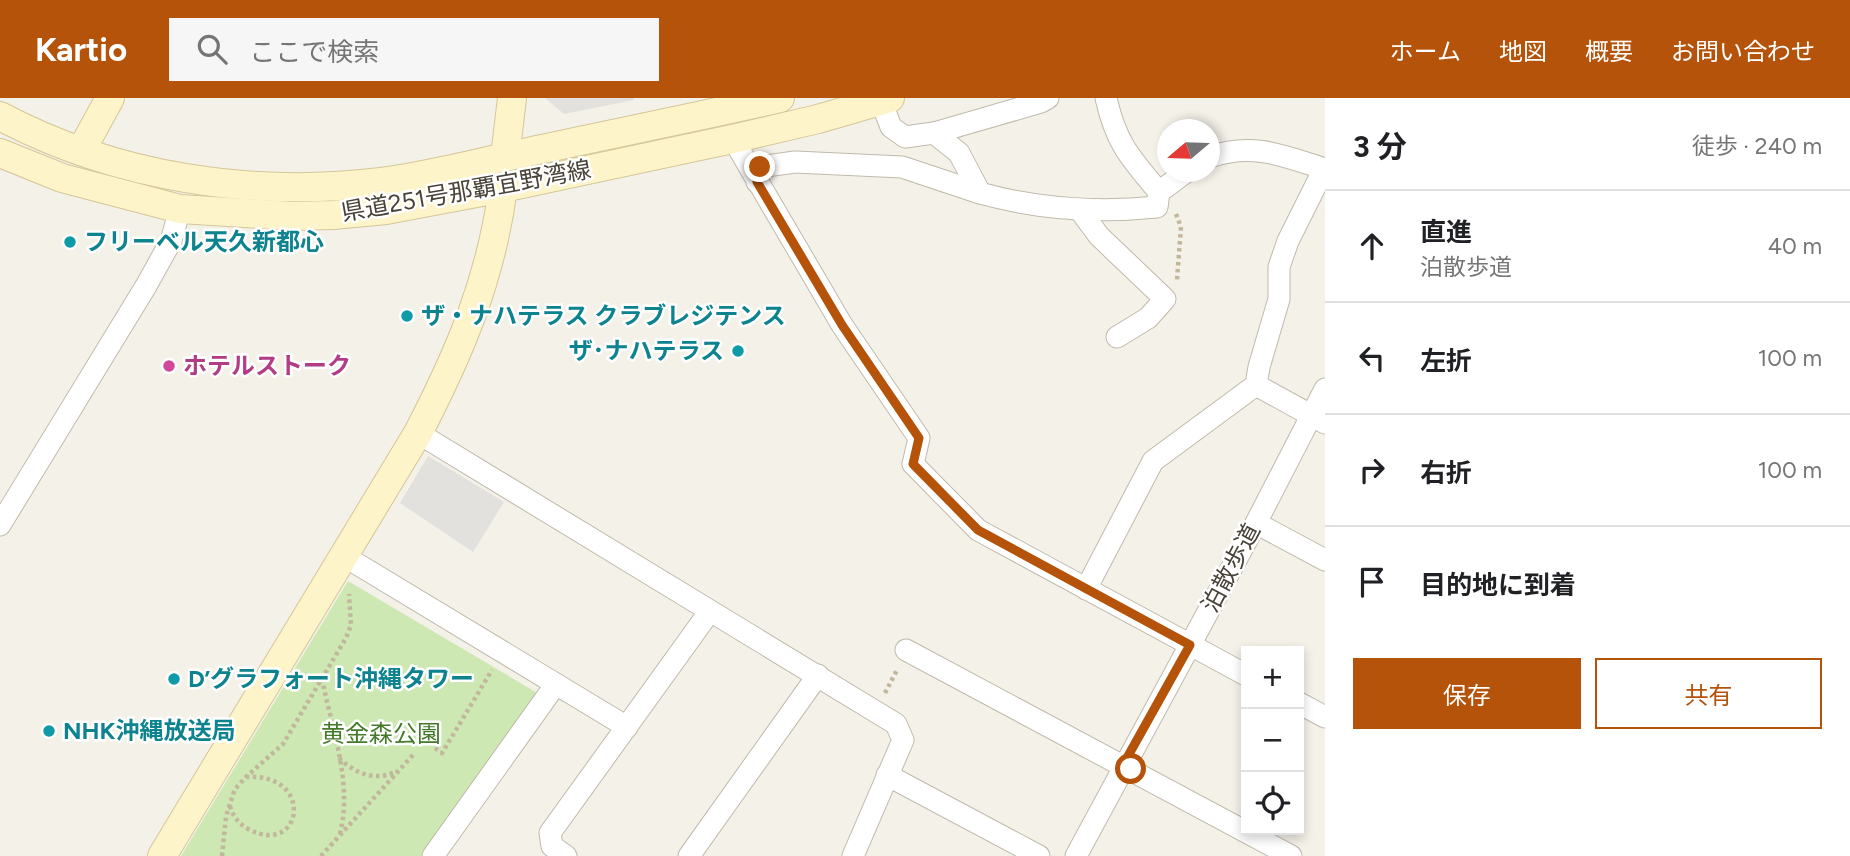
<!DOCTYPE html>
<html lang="ja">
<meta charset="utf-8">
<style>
:root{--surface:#fff;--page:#f6f6f6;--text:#202124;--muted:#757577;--line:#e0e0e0;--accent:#b45309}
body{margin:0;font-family:Figtree,"Noto Sans JP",sans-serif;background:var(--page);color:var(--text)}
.controls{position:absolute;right:21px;bottom:21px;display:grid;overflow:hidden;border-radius:0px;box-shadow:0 4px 10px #0003}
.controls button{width:63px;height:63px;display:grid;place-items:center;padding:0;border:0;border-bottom:2px solid var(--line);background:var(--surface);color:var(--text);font:35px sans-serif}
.compass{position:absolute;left:1157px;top:21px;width:63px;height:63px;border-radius:50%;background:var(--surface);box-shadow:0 4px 10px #0003;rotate:251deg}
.stop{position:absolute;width:21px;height:21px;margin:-16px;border:5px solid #b45309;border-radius:50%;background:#fff}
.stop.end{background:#b45309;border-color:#fff;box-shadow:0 2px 7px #0008}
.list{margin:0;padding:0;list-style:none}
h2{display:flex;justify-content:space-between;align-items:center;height:91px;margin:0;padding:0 28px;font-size:30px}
h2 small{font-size:23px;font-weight:400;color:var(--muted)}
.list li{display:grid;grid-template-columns:46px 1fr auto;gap:21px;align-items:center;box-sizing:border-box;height:112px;padding:0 28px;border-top:2px solid var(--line)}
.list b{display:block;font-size:26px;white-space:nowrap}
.list p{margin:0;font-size:23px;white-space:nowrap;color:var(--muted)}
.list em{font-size:23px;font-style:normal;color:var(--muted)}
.actions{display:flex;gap:14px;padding:21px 28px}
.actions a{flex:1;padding:16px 0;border:2px solid var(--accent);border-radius:0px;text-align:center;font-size:24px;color:var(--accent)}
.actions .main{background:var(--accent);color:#fff}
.icon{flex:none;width:38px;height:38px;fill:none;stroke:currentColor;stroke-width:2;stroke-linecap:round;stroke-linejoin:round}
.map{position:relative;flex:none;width:1325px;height:758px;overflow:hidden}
header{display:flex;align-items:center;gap:42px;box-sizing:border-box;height:98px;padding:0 35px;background:var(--accent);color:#fff}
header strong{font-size:33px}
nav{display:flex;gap:38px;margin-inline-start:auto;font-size:24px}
.search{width:490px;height:63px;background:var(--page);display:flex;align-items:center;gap:18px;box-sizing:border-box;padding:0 24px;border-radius:0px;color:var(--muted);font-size:26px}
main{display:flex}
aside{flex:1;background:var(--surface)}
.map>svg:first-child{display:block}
.green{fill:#cde8b2}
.parking{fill:#e3e1dd}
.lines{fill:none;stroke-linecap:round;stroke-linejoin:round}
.street-casing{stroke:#c0baab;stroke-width:23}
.secondary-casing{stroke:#d4c799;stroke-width:30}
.path{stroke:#c2b69c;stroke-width:4.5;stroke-dasharray:3.5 3.5;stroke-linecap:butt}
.street{stroke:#fff;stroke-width:21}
.secondary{stroke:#fef4c9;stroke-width:28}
.route{stroke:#b45309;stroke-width:9}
.culture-dot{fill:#0f9aa8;stroke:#fff;stroke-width:2.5}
.hotel-dot{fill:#d1479c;stroke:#fff;stroke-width:2.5}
.labels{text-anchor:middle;stroke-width:5;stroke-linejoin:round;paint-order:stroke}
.street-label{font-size:24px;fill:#484237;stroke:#fff}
.culture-label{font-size:24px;font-weight:bold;fill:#0d838f;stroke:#fff;text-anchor:start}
.hotel-label{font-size:24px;font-weight:bold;fill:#b23c85;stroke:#fff;text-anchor:start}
.park-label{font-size:24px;fill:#457a2a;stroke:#fff}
</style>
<header>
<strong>Kartio</strong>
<div class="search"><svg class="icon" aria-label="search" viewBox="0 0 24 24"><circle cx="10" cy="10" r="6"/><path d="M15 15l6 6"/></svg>ここで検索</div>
<nav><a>ホーム</a><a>地図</a><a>概要</a><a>お問い合わせ</a></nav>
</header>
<main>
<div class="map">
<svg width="1325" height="758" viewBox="0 0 1325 758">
<rect width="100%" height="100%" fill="#f4f1e9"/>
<polygon class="green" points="348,483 539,596 438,741 422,758 181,758"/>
<g class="parking">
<polygon points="545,0 634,0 634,2 564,16"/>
<polygon points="428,358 504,404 473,454 400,405"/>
</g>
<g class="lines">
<g class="street-casing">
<g id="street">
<path d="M1106,0C1116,45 1130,60 1159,94"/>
<polyline points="881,3 891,29 905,39 934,35 1041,4 1048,0"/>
<path d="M934,35L959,55L980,95C1037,111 1097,115 1157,109L1159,94L1186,74"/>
<polyline points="733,41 842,227 919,340 913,366 978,432 1246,577"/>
<path d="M1210,59C1253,44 1284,58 1325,71"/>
<polyline points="1324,71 1288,143 1279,169 1279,201 1259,269 1256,287 1325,325"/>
<polyline points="757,84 760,69 795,64 902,69 980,95"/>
<polyline points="1079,111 1099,138 1165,201 1148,220 1117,239"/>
<polyline points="418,335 896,626 903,642 853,758"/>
<polyline points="1256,425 1325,462"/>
<polyline points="0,427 146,188 171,143 180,111"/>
<polyline points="344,458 627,629"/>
<polyline points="1086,491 1153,363 1256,287"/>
<polyline points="906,552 1291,758"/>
<polyline points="1299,605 1325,619"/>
<polyline points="887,677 1039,758"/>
<polyline points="433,758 556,586"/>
<polyline points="566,758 552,748 550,735 710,513"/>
<polyline points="689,758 818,577"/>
<polyline points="1076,758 1256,425 1325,291"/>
</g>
</g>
<g class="secondary-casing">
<g id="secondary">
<path d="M0,18C115,79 251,100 381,84C435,77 488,62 542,51C621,34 701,18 780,0"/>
<polyline points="81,53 110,0"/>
<polyline points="0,55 62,80 180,111 292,118 333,117 386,112 503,90 737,40 818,21 890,0"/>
<polyline points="505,59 512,0"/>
<path d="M162,758L418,335C460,254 491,181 503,90"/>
</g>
</g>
<g class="path">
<polyline points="1176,116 1181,129 1177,182"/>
<path d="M322,581C332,631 354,689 339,739"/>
<polyline points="885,595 897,572"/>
<polyline points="435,650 442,655 492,572"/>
<path d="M339,660C356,676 376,684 397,673"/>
<path d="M230,708C233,719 240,727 250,732C303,758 315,675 247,679"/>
<polyline points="222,758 226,718 235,691 246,679 283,646 346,540 351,527 349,496"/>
<polyline points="321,758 413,657"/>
</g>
<use href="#street" class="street"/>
<use href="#secondary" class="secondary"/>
</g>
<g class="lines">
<polyline class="route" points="760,69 757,84 842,227 919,340 913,366 978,432 1190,547 1123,667 1131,671"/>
</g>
<g class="culture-dot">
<circle cx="70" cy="144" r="7"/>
<circle cx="407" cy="218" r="7"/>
<circle cx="738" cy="253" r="7"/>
<circle cx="174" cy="581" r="7"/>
<circle cx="49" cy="633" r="7"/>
</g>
<circle class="hotel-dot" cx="169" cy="268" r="7"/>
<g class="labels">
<g class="street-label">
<text transform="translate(466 93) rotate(-10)" y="8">県道251号那覇宜野湾線</text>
<text transform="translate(1231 470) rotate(-62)" y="8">泊散歩道</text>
</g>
<g class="culture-label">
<text x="84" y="152">フリーベル天久新都心</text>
<text x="421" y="226">ザ・ナハテラス クラブレジテンス</text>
<text x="724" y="261" text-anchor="end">ザ･ナハテラス</text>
<text x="188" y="589">D’グラフォート沖縄タワー</text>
<text x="63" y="641">NHK沖縄放送局</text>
</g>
<g class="hotel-label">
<text x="183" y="276">ホテルストーク</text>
</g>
<g class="park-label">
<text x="381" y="644">黄金森公園</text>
</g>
</g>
</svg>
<div class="controls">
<button>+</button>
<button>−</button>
<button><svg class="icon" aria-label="locate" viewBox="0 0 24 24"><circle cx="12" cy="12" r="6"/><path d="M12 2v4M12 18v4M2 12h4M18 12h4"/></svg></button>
</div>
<svg class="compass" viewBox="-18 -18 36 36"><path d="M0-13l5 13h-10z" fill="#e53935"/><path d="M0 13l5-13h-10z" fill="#757577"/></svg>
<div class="stop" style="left:1131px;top:671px"></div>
<div class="stop end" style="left:760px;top:69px"></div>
</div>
<aside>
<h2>3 分<small>徒歩 · 240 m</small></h2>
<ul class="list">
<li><svg class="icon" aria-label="ahead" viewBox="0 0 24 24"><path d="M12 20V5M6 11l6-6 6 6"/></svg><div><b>直進</b><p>泊散歩道</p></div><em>40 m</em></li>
<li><svg class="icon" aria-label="left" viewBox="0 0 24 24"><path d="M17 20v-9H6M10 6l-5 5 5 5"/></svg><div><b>左折</b></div><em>100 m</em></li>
<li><svg class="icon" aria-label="right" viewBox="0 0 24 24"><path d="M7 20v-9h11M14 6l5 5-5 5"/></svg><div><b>右折</b></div><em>100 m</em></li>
<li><svg class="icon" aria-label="arrive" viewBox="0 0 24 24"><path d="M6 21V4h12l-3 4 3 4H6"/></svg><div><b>目的地に到着</b></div></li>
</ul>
<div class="actions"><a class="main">保存</a><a>共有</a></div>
</aside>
</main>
